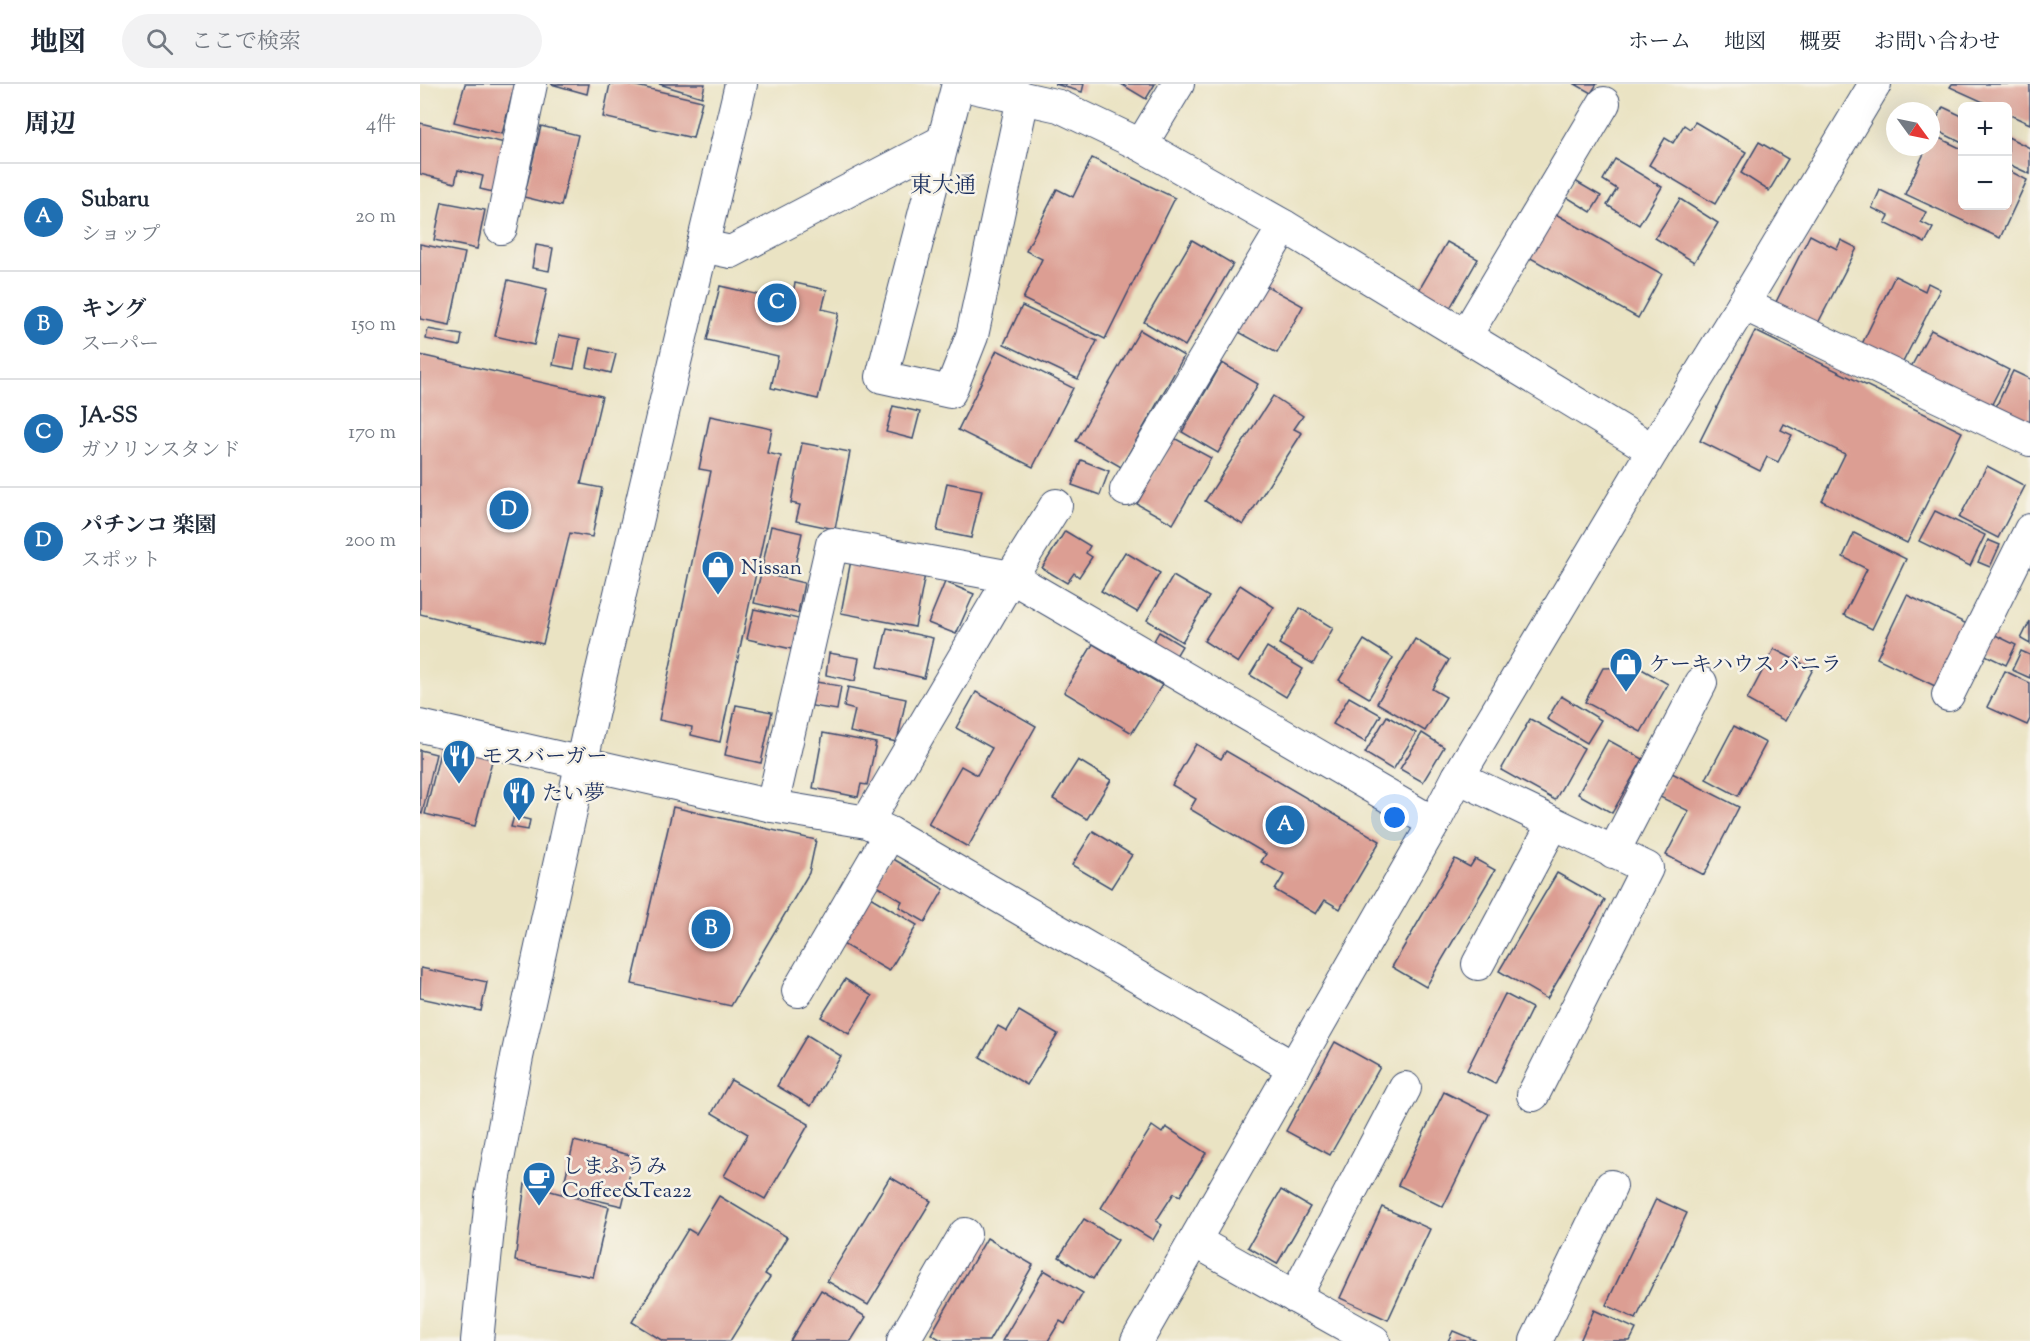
<!DOCTYPE html>
<html lang="ja">
<meta charset="utf-8">
<style>
:root{--surface:#fff;--page:#f2f2f3;--text:#1f2937;--muted:#747a83;--line:#e0e1e3;--accent:#1f6fb2}
body{margin:0;font-family:"Sorts Mill Goudy","Noto Serif JP",serif;background:var(--page);color:var(--text)}
.controls{position:absolute;right:18px;top:18px;display:grid;overflow:hidden;border-radius:9px;box-shadow:0 6px 24px #0002}
.controls button{width:54px;height:54px;display:grid;place-items:center;padding:0;border:0;border-bottom:2px solid var(--line);background:var(--surface);color:var(--text);font:30px sans-serif}
.compass{position:absolute;left:1466px;top:18px;width:54px;height:54px;border-radius:50%;background:var(--surface);box-shadow:0 6px 24px #0002;rotate:123deg}
.you{position:absolute;left:975px;top:734px;width:21px;height:21px;margin:-15px;border:4px solid #fff;border-radius:50%;background:#1a73e8;box-shadow:0 0 0 9px #1a73e833}
.badge{display:grid;place-items:center;width:39px;height:39px;border-radius:50%;background:var(--accent);color:#fff;font-size:20px;font-weight:700}
.pin{position:absolute;translate:-50% -50%;border:3px solid #fff;box-shadow:0 2px 6px #0006}
.list{margin:0;padding:0;list-style:none}
h2{display:flex;justify-content:space-between;align-items:center;height:78px;margin:0;padding:0 24px;font-size:26px}
h2 small{font-size:20px;font-weight:400;color:var(--muted)}
.list li{display:grid;grid-template-columns:39px 1fr auto;gap:18px;align-items:center;box-sizing:border-box;height:108px;padding:0 24px;border-top:2px solid var(--line)}
.list b{display:block;font-size:22px;white-space:nowrap}
.list p{margin:0;font-size:20px;white-space:nowrap;color:var(--muted)}
.list em{font-size:20px;font-style:normal;color:var(--muted)}
.icon{flex:none;width:33px;height:33px;fill:none;stroke:currentColor;stroke-width:2;stroke-linecap:round;stroke-linejoin:round}
.map{position:relative;flex:none;width:1610px;height:1257px;overflow:hidden}
header{display:flex;align-items:center;gap:36px;box-sizing:border-box;height:84px;padding:0 30px;background:var(--surface);border-bottom:2px solid var(--line)}
header strong{font-size:28px}
nav{display:flex;gap:33px;margin-inline-start:auto;font-size:21px}
.search{width:420px;height:54px;background:var(--page);display:flex;align-items:center;gap:15px;box-sizing:border-box;padding:0 21px;border-radius:33px;color:var(--muted);font-size:22px}
main{display:flex}
aside{flex:1;background:var(--surface)}
.map>svg:first-child{display:block}
.building{fill:#dc9e93}
.lines{fill:none;stroke-linecap:round;stroke-linejoin:round}
.minor-casing{stroke:#3a4a6d;stroke-width:34}
.minor{stroke:#fff;stroke-width:32}
.labels{text-anchor:middle;stroke-width:5;stroke-linejoin:round;paint-order:stroke}
.poi-label{font-size:21px;fill:#1b2f5e;stroke:#f7f3e8;text-anchor:start}
.neighbourhood-label{font-size:22px;fill:#1b2f5e;stroke:#f7f3e8}
</style>
<header>
<strong>地図</strong>
<div class="search"><svg class="icon" aria-label="search" viewBox="0 0 24 24"><circle cx="10" cy="10" r="6"/><path d="M15 15l6 6"/></svg>ここで検索</div>
<nav><a>ホーム</a><a>地図</a><a>概要</a><a>お問い合わせ</a></nav>
</header>
<main>
<aside>
<h2>周辺<small>4件</small></h2>
<ul class="list">
<li><span class="badge">A</span><div><b>Subaru</b><p>ショップ</p></div><em>20 m</em></li>
<li><span class="badge">B</span><div><b>キング</b><p>スーパー</p></div><em>150 m</em></li>
<li><span class="badge">C</span><div><b>JA-SS</b><p>ガソリンスタンド</p></div><em>170 m</em></li>
<li><span class="badge">D</span><div><b>パチンコ 楽園</b><p>スポット</p></div><em>200 m</em></li>
</ul>
</aside>
<div class="map">
<svg width="1610" height="1257" viewBox="0 0 1610 1257">
<rect width="100%" height="100%" fill="#f7f3e8"/>
<filter id="ink" filterUnits="userSpaceOnUse"><feTurbulence type="fractalNoise" baseFrequency=".0167" numOctaves="2"/><feDisplacementMap in="SourceGraphic" scale="12" xChannelSelector="R" yChannelSelector="G"/><feConvolveMatrix kernelMatrix="1 2 1 2 8 2 1 2 1" color-interpolation-filters="sRGB"/></filter>
<filter id="wash" filterUnits="userSpaceOnUse"><feTurbulence type="fractalNoise" baseFrequency=".008" numOctaves="4" result="noise"/><feDisplacementMap in="SourceGraphic" scale="24" xChannelSelector="R" yChannelSelector="G"/><feGaussianBlur stdDeviation="1.35" result="paint"/><feColorMatrix in="noise" values="0 0 0 0 0 0 0 0 0 0 0 0 0 0 0 0 0 1.4 0 .05"/><feComposite in="paint" operator="in"/></filter>
<g filter="url(#wash)">
<rect width="100%" height="100%" fill="#eae3c3"/>
<g id="blocks">
<g class="building">
<polygon points="45,0 95,0 82,50 34,38"/>
<polygon points="131,0 169,0 167,10"/>
<polygon points="190,0 208,0 282,17 273,54 183,33"/>
<polygon points="239,0 285,0 282,13"/>
<polygon points="635,0 664,0 662,8"/>
<polygon points="701,0 735,0 726,15"/>
<polygon points="1155,0 1177,0 1171,9"/>
<polygon points="1532,0 1610,0 1610,40 1588,30 1588,22 1572,22 1530,3"/>
<polygon points="1523,23 1542,32 1542,59 1512,44"/>
<polygon points="1275,38 1326,68 1295,120 1229,81 1245,54 1253,59 1264,41 1270,45"/>
<polygon points="0,39 85,59 73,108 60,105 63,92 38,86 35,99 0,90"/>
<polygon points="121,42 158,51 141,122 104,113"/>
<polygon points="1513,51 1542,65 1542,122 1588,122 1588,86 1607,96 1580,154 1485,110 1507,63 1511,63"/>
<polygon points="1588,53 1610,64 1610,90 1588,80"/>
<polygon points="1339,58 1368,75 1349,107 1321,89"/>
<polygon points="672,74 755,114 685,255 603,215 622,175 606,167 637,105 653,113"/>
<polygon points="1195,75 1242,103 1219,141 1187,121 1197,105 1183,96"/>
<polygon points="1155,97 1181,112 1171,128 1145,112"/>
<polygon points="1460,106 1506,128 1501,138 1513,144 1505,159 1465,139 1469,132 1452,124"/>
<polygon points="1260,115 1298,139 1274,178 1235,154"/>
<polygon points="22,118 65,126 57,165 14,156"/>
<polygon points="1132,128 1242,190 1218,234 1107,172"/>
<polygon points="1390,151 1417,165 1421,156 1437,164 1397,241 1355,220"/>
<polygon points="772,156 813,180 765,262 724,238"/>
<polygon points="1027,158 1058,175 1030,224 999,206"/>
<polygon points="0,160 45,169 30,241 0,235"/>
<polygon points="116,161 133,164 129,187 112,184"/>
<polygon points="1475,192 1505,207 1508,199 1520,205 1480,284 1440,264"/>
<polygon points="88,196 127,205 114,261 75,252"/>
<polygon points="375,199 407,206 402,225 419,229 398,315 351,304 358,272 287,256 300,202 371,218"/>
<polygon points="843,200 883,222 857,269 817,247"/>
<polygon points="602,222 677,257 658,295 584,260"/>
<polygon points="8,245 42,251 40,262 6,255"/>
<polygon points="720,246 764,272 701,383 656,357"/>
<polygon points="1511,246 1589,286 1569,326 1490,285"/>
<polygon points="1335,247 1542,348 1487,459 1402,417 1425,370 1364,340 1361,346 1372,351 1358,378 1347,373 1340,387 1280,357"/>
<polygon points="139,251 160,255 154,285 133,281"/>
<polygon points="171,264 196,270 191,289 167,283"/>
<polygon points="577,266 653,304 613,383 538,346"/>
<polygon points="0,271 182,312 161,400 182,404 172,453 150,449 123,560 0,530"/>
<polygon points="802,279 838,300 798,369 762,348"/>
<polygon points="1593,287 1610,295 1610,341 1575,325"/>
<polygon points="853,312 883,332 874,345 882,349 823,441 785,417"/>
<polygon points="473,322 500,328 493,355 466,348"/>
<polygon points="290,332 352,345 347,369 361,372 300,658 271,651 272,643 239,636 291,387 279,385"/>
<polygon points="754,354 791,374 753,440 717,420"/>
<polygon points="382,359 430,368 415,445 376,437 380,421 371,419"/>
<polygon points="661,376 689,387 680,411 652,401"/>
<polygon points="1567,382 1605,402 1578,454 1539,434"/>
<polygon points="527,399 562,406 551,454 517,447"/>
<polygon points="1515,427 1565,451 1550,482 1499,457"/>
<polygon points="351,442 382,449 373,491 342,484"/>
<polygon points="645,447 670,462 666,469 672,473 659,493 654,489 647,499 622,484"/>
<polygon points="1434,449 1486,475 1452,545 1424,531 1447,485 1423,473"/>
<polygon points="1568,456 1580,461 1570,483 1558,478"/>
<polygon points="705,468 740,489 717,528 681,507"/>
<polygon points="431,476 505,490 495,543 421,529"/>
<polygon points="341,489 384,499 378,529 334,519"/>
<polygon points="753,492 789,513 762,558 727,536"/>
<polygon points="525,498 554,510 536,550 508,539"/>
<polygon points="820,501 854,523 818,579 784,557"/>
<polygon points="1487,511 1547,540 1517,603 1457,574"/>
<polygon points="880,524 913,544 893,580 859,560"/>
<polygon points="334,525 383,536 376,566 327,555"/>
<polygon points="1610,537 1610,560 1601,555"/>
<polygon points="467,544 513,554 504,594 458,583"/>
<polygon points="739,548 762,562 753,577 731,562"/>
<polygon points="1569,548 1596,561 1586,581 1559,568"/>
<polygon points="995,555 1029,576 1012,605 1026,613 1005,647 957,619"/>
<polygon points="944,556 973,574 949,614 919,596"/>
<polygon points="673,560 742,601 712,649 644,608"/>
<polygon points="847,563 883,585 866,613 830,591"/>
<polygon points="1354,565 1393,585 1365,637 1327,616"/>
<polygon points="1601,567 1610,571 1610,594 1592,586"/>
<polygon points="409,569 439,574 435,597 406,591"/>
<polygon points="1218,583 1248,600 1221,648 1165,618 1183,584"/>
<polygon points="1585,587 1610,599 1610,635 1607,641 1567,623"/>
<polygon points="396,598 421,602 417,626 392,622"/>
<polygon points="428,603 486,615 477,658 430,648 435,626 424,623"/>
<polygon points="556,608 616,642 548,763 508,740 541,682 557,691 572,664 536,644"/>
<polygon points="1141,612 1181,636 1167,659 1127,635"/>
<polygon points="929,613 961,631 945,658 913,640"/>
<polygon points="316,621 352,628 341,679 305,671"/>
<polygon points="967,632 996,649 973,686 945,669"/>
<polygon points="1110,635 1164,664 1135,716 1081,686"/>
<polygon points="1314,642 1346,659 1318,712 1286,695"/>
<polygon points="403,649 456,659 447,701 441,700 438,713 393,704"/>
<polygon points="1002,649 1024,663 1003,698 980,685"/>
<polygon points="1188,656 1223,675 1192,729 1158,710"/>
<polygon points="22,660 73,673 55,742 5,730"/>
<polygon points="776,660 801,675 806,667 960,757 920,825 905,816 896,830 855,806 864,791 841,778 846,770 770,725 776,715 752,701"/>
<polygon points="0,666 16,670 2,730 0,729"/>
<polygon points="658,676 691,696 667,735 633,715"/>
<polygon points="1250,688 1319,723 1284,791 1246,771 1269,727 1238,712"/>
<polygon points="253,723 396,756 389,789 311,922 212,900"/>
<polygon points="94,732 110,736 108,746 91,743"/>
<polygon points="673,747 712,771 691,804 652,781"/>
<polygon points="470,773 524,805 505,838 479,823 482,817 454,800"/>
<polygon points="1035,775 1050,783 1055,775 1075,786 1006,903 972,883"/>
<polygon points="1137,789 1185,816 1127,915 1079,887"/>
<polygon points="450,813 497,841 469,887 421,859"/>
<polygon points="1,884 67,898 61,927 0,914"/>
<polygon points="425,895 452,912 429,950 401,933"/>
<polygon points="1085,910 1112,924 1075,1000 1047,986"/>
<polygon points="599,927 638,950 607,1001 560,973 578,942 587,947"/>
<polygon points="387,951 421,972 391,1022 357,1002"/>
<polygon points="915,958 960,983 910,1071 866,1047"/>
<polygon points="311,996 389,1040 345,1115 304,1092 328,1050 292,1029"/>
<polygon points="1024,1008 1069,1030 1023,1123 978,1101"/>
<polygon points="732,1042 742,1049 746,1043 786,1069 760,1112 754,1109 736,1137 742,1141 733,1156 681,1124"/>
<polygon points="154,1057 214,1072 202,1122 142,1108"/>
<polygon points="470,1093 511,1117 448,1221 407,1197"/>
<polygon points="105,1100 189,1123 173,1193 95,1177"/>
<polygon points="861,1106 890,1123 857,1180 828,1163"/>
<polygon points="299,1112 367,1153 345,1190 350,1193 310,1257 243,1257 212,1238 268,1145 276,1150"/>
<polygon points="1236,1115 1267,1129 1216,1235 1186,1221"/>
<polygon points="962,1123 1010,1145 968,1236 920,1214"/>
<polygon points="664,1135 698,1156 673,1195 639,1173"/>
<polygon points="567,1154 613,1181 569,1257 523,1257 511,1250"/>
<polygon points="624,1186 663,1209 645,1240 640,1237 628,1257 582,1257"/>
<polygon points="401,1206 446,1233 431,1257 370,1257"/>
<polygon points="1174,1226 1216,1245 1210,1257 1160,1257"/>
<polygon points="1033,1247 1057,1257 1028,1257"/>
</g>
</g>
</g>
<g filter="url(#ink)">
<use href="#blocks" fill-opacity="0" stroke="#3a4a6d" stroke-width="1.5"/>
<g class="lines">
<g class="minor-casing">
<g id="minor">
<polyline points="538,0 462,293 530,308 552,252 603,14"/>
<polyline points="539,0 639,22 721,61 864,142 1233,366"/>
<polyline points="721,61 758,0"/>
<polyline points="81,144 111,0"/>
<polyline points="282,162 311,168 523,57"/>
<polyline points="1323,220 1610,356"/>
<polyline points="1046,251 1184,19"/>
<polyline points="706,406 864,142"/>
<polyline points="1528,611 1610,446"/>
<polyline points="0,642 352,722 447,738 470,749 874,984"/>
<polyline points="1038,693 1227,784 1113,1011"/>
<polyline points="352,722 412,460 591,493 1014,739"/>
<polyline points="447,738 591,493 636,421"/>
<polyline points="1193,769 1281,599"/>
<polyline points="1058,880 1133,740"/>
<polyline points="378,907 470,749"/>
<polyline points="775,1157 954,1257"/>
<polyline points="875,1213 985,1004"/>
<polyline points="57,1257 71,1114 97,973 181,590 321,0"/>
<polyline points="483,1257 545,1150"/>
<polyline points="717,1257 1014,739 1038,693 1233,366 1323,220 1455,0"/>
<polyline points="1116,1257 1191,1102"/>
</g>
</g>
<use href="#minor" class="minor"/>
</g>
</g>
<defs>
<g id="shop-pin" transform="scale(1.725)"><path d="M0 17L-7.5 6A9.5 9.5 0 1 1 7.5 6Z" fill="#1f6fb2" stroke="#f7f3e8"/><path d="M-5-2.5h2.3a2.7 3.5 0 0 1 5.4 0H5L5.5 6h-11ZM-1.5-2.5h3a1.5 2.3 0 0 0-3 0Z" fill="#fff"/></g>
<g id="restaurant-pin" transform="scale(1.725)"><path d="M0 17L-7.5 6A9.5 9.5 0 1 1 7.5 6Z" fill="#1f6fb2" stroke="#f7f3e8"/><path d="M-5-6h1v4h1v-4h1v4h1v-4h1v5L-1.5 .5V6h-2V.5L-5-1ZM5-6V6H3V1.5H1.5Q1.5-4 5-6Z" fill="#fff"/></g>
<g id="cafe-pin" transform="scale(1.725)"><path d="M0 17L-7.5 6A9.5 9.5 0 1 1 7.5 6Z" fill="#1f6fb2" stroke="#f7f3e8"/><path d="M-5.5-4.5H6V0H3Q3 3.5 0 3.5H-2.5Q-5.5 3.5-5.5 0ZM3-3.2v2h1.7v-2ZM-6 4.5H4V6H-6Z" fill="#fff"/></g>
</defs>
<g fill-rule="evenodd">
<use href="#shop-pin" x="298" y="483"/>
<use href="#shop-pin" x="1206" y="580"/>
<use href="#restaurant-pin" x="39" y="672"/>
<use href="#restaurant-pin" x="99" y="709"/>
<use href="#cafe-pin" x="119" y="1094"/>
</g>
<g class="labels">
<g class="poi-label">
<text x="321" y="490">Nissan</text>
<text x="1229" y="587">ケーキハウス バニラ</text>
<text x="62" y="679">モスバーガー</text>
<text x="122" y="716">たい夢</text>
<text x="142" y="1089">しまふうみ<tspan x="142" dy="24">Coffee&amp;Tea22</tspan></text>
</g>
<g class="neighbourhood-label">
<text x="523" y="108">東大通</text>
</g>
</g>
</svg>
<div class="controls">
<button>+</button>
<button>−</button>
</div>
<svg class="compass" viewBox="-18 -18 36 36"><path d="M0-13l5 13h-10z" fill="#e53935"/><path d="M0 13l5-13h-10z" fill="#747a83"/></svg>
<div class="you"></div>
<div class="pin badge" style="left:865px;top:741px">A</div>
<div class="pin badge" style="left:291px;top:845px">B</div>
<div class="pin badge" style="left:357px;top:219px">C</div>
<div class="pin badge" style="left:89px;top:426px">D</div>
</div>
</main>
